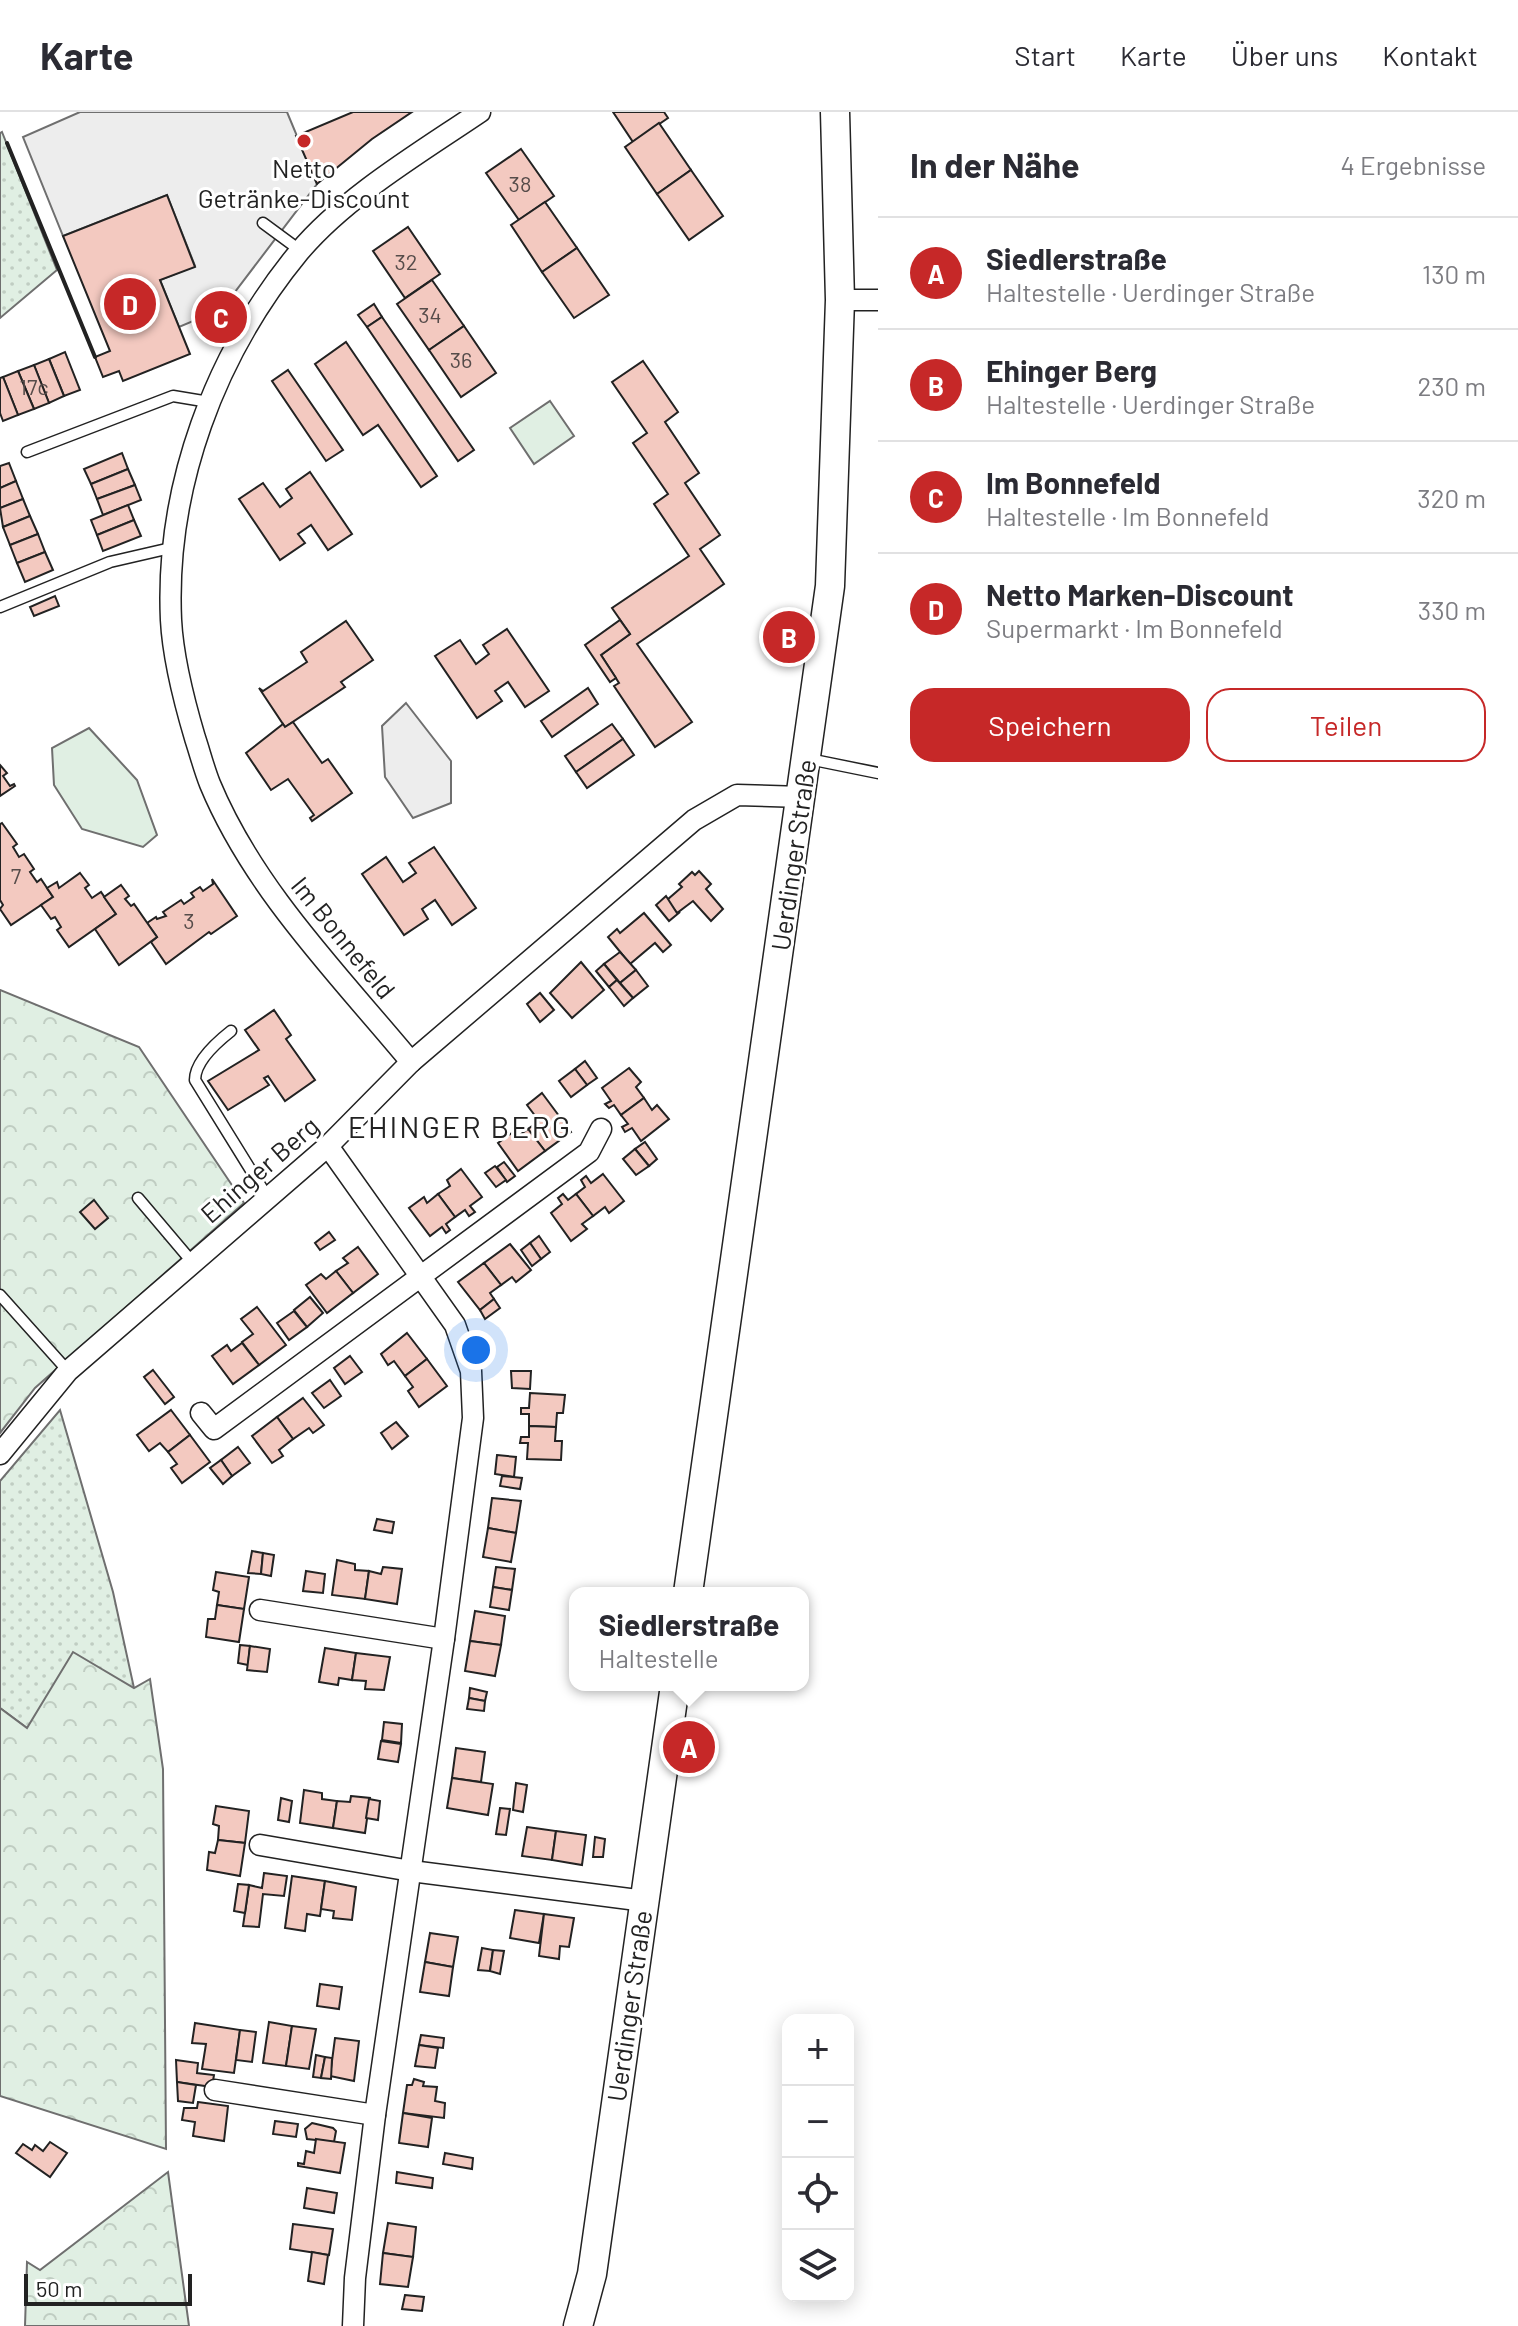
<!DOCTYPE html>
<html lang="de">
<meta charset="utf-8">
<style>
:root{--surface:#fff;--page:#f7f7f7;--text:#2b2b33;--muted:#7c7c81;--line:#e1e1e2;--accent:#c62828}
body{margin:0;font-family:Barlow,sans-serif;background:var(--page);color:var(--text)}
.controls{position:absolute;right:24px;bottom:24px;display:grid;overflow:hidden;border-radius:16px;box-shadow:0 4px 20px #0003}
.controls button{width:72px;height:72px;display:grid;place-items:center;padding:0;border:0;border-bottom:2px solid var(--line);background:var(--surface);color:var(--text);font:40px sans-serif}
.scale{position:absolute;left:24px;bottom:20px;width:168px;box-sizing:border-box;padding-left:8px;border:4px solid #222;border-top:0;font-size:22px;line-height:28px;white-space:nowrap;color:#222;-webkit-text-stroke:6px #fff;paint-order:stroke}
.you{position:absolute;left:476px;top:1238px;width:28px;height:28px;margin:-20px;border:6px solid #fff;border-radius:50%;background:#1a73e8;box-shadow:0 0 0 12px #1a73e833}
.badge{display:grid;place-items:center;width:52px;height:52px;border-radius:50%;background:var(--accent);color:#fff;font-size:26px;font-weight:700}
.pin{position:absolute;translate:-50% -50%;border:4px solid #fff;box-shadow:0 2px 8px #0006}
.popup{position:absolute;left:569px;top:1475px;width:240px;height:104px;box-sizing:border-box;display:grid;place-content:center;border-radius:16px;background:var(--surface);filter:drop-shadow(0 2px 6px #0005);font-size:26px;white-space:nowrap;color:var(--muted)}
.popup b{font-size:30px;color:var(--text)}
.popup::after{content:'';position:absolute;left:50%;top:100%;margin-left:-16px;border:16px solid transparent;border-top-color:var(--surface)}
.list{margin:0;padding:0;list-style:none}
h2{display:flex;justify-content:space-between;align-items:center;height:104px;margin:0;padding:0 32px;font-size:34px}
h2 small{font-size:26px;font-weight:400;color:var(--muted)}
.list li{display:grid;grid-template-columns:52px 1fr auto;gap:24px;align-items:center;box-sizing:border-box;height:112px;padding:0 32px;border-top:2px solid var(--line)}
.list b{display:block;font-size:30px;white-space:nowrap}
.list p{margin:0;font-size:26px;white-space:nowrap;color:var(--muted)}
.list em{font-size:26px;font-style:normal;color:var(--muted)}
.actions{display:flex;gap:16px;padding:24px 32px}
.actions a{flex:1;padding:18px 0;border:2px solid var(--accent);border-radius:24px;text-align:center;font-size:28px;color:var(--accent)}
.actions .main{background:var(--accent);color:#fff}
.icon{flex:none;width:44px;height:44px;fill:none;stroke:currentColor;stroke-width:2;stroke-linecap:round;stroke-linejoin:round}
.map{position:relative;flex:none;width:878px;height:2214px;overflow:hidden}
header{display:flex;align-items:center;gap:48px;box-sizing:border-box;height:112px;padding:0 40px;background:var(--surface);border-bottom:2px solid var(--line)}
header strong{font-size:38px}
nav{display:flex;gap:44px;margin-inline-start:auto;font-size:28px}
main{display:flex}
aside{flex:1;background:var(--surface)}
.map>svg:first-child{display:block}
.grass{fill:url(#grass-dots);stroke:#6f6f6f;stroke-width:2}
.forest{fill:url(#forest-crowns);stroke:#6f6f6f;stroke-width:2}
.park{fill:#e0efe3;stroke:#6f6f6f;stroke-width:2}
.parking{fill:#ededed;stroke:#6f6f6f;stroke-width:2}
.building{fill:#f3c9c0;stroke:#222;stroke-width:2}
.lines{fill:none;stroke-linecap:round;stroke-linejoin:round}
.lane-casing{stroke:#222;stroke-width:13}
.street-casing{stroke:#222;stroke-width:23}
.secondary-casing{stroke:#222;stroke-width:31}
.lane{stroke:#fff;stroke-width:10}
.street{stroke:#fff;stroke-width:20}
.secondary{stroke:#fff;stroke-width:28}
.wall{stroke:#222;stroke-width:4}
.poi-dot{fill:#c62828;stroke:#fff;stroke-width:3}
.labels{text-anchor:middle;stroke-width:6;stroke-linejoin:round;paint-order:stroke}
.number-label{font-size:22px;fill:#564c4a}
.poi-label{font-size:26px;fill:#222;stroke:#fff}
.street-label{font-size:26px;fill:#222;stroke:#fff}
.quarter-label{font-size:30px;letter-spacing:2px;fill:#222;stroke:#fff}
</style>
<header>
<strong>Karte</strong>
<nav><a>Start</a><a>Karte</a><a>Über uns</a><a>Kontakt</a></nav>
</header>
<main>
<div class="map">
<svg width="878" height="2214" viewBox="0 0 878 2214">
<defs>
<pattern id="grass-dots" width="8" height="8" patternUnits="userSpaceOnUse" patternTransform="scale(2)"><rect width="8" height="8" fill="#e0efe3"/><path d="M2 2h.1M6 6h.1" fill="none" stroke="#c0cdc2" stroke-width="1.8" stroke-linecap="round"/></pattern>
<pattern id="forest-crowns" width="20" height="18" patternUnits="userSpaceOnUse" patternTransform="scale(2)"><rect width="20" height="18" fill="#e0efe3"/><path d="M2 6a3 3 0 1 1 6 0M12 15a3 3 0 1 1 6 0" fill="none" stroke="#c0cdc2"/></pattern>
</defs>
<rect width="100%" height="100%" fill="#fff"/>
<g class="grass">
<polygon points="2,20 57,158 0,206 0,21"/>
<polygon points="60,1298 113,1480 134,1576 27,1616 0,1596 0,1369"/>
</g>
<g class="forest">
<polygon points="0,878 139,935 244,1091 35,1276 0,1321"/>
<polygon points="73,1540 134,1576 150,1567 163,1657 166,2037 0,1984 0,1596 27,1616"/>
<polygon points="168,2060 189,2214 25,2214 27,2150 40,2158"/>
</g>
<g class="park">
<polygon points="550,289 574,324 534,352 510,316"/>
<polygon points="89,616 137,668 157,723 143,735 82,717 54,673 52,636"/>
</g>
<g class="parking">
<polygon points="80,0 287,0 317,72 222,197 179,215 160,168 195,154 167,83 63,124 23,25"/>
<polygon points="406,591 451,649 451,691 413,706 385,665 382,614"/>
</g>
<g class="building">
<polygon points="353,0 412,0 372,27 317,72 296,24"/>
<polygon points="613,0 664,0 668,6 633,30"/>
<polygon points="659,11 691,58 657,82 625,35"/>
<polygon points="521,37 554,84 519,108 486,61"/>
<polygon points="691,58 723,104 689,128 657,82"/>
<polygon points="167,83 195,155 160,168 190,242 123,269 119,259 103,265 95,245 110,239 63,124"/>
<polygon points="545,90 577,136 542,160 511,113"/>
<polygon points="408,115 440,162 405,186 373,139"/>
<polygon points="577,136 609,183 574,206 542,160"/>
<polygon points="432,168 464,214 429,238 397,192"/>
<polygon points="374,192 382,205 367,215 358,203"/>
<polygon points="382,205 474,338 458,349 367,215"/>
<polygon points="464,214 496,261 461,285 429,238"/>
<polygon points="346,230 437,364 421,375 378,313 363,323 315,252"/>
<polygon points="65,240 80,278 64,284 49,247"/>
<polygon points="49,247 64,284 49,291 34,253"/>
<polygon points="643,249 678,300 665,310 699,361 685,371 720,423 700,437 724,472 637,532 692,610 655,635 614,574 619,571 601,543 630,522 612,496 689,444 654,392 668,382 633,331 647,321 612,270"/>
<polygon points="34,253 49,291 34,297 18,259"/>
<polygon points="288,258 343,338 326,349 272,269"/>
<polygon points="18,259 34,297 18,303 3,265"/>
<polygon points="3,265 18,303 3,309 0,301 0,266"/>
<polygon points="122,341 128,357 91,372 84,357"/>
<polygon points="9,351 16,369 0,376 0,354"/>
<polygon points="128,357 135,373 97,387 91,372"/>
<polygon points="310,360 352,422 328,438 311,413 298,422 305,431 280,448 239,387 263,371 280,395 292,386 286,377"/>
<polygon points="16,369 23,387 0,396 0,376"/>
<polygon points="135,373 141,388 103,403 97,387"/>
<polygon points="23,387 30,404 3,415 0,396"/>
<polygon points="128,393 134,408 97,423 91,408"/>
<polygon points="30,404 38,422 10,433 3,415"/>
<polygon points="134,408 141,424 103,439 97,423"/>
<polygon points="38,422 45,440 17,451 10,433"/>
<polygon points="45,440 53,458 25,470 17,451"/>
<polygon points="55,484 59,494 34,504 30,495"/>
<polygon points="620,508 630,522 601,543 616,566 610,570 585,533"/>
<polygon points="346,509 373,548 341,570 345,575 285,615 259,576 263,579 307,550 301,540"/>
<polygon points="507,517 549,579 525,595 508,570 495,579 502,589 477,606 435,544 460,528 476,552 489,542 483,533"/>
<polygon points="588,576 598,592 552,625 541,609"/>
<polygon points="293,610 322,651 328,647 352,681 312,709 310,706 314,703 288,667 271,678 246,641 283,612 285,615"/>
<polygon points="612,612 623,627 576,660 565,644"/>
<polygon points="623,627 634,643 587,676 576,660"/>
<polygon points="0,653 7,661 3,664 10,674 14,672 15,674 0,684"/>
<polygon points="2,711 17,732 13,735 19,745 24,742 34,757 30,760 37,770 41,767 53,785 11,813 0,797 3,793 0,788 0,712"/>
<polygon points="434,735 476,796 452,813 435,788 422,797 428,807 404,823 362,762 386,745 403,770 416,761 409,751"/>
<polygon points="699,759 711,772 706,777 723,797 711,809 693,789 677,801 667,788 682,775 679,772 692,760 695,763"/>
<polygon points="80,761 89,773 85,776 92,786 101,780 116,802 69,835 57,818 61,815 55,805 51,807 41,793 53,785 47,776 57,770 59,776"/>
<polygon points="212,767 237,804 211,822 209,820 166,852 151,830 157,825 147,811 156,805 157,807 166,804 163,800 181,788 184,792 194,785 191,781 200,775 203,779 213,772"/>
<polygon points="121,773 129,784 125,787 131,794 134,792 157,825 119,853 95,817 116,802 104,785"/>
<polygon points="666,784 677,801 680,800 669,809 656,793"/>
<polygon points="644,801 671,833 663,840 655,831 630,852 608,825 617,817 620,821"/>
<polygon points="620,840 636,858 620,871 604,852"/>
<polygon points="581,850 604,878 572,906 550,881"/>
<polygon points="604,852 617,868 609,875 596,859"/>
<polygon points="636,858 648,874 633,886 620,871"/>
<polygon points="617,868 633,886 624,894 609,875"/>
<polygon points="540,881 554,898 540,910 527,892"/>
<polygon points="274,898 291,923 286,927 315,968 285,989 268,964 264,966 269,973 228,998 208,969 259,938 245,918"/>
<polygon points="585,949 597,966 587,973 575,957"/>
<polygon points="629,956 641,970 636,975 644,986 621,1003 614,993 609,996 605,992 611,989 602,976"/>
<polygon points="575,957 587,973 571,985 559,969"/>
<polygon points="542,981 571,1020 545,1039 528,1017 539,1009 527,993"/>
<polygon points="644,986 652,998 657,993 669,1007 641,1029 632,1016 625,1020 622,1015 628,1012 621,1003"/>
<polygon points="528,1017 545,1039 518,1059 498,1031 513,1020 517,1025"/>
<polygon points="645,1030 657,1047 649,1054 635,1037"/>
<polygon points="635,1037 649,1054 636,1063 623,1047"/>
<polygon points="504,1050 515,1064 507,1070 497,1055"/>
<polygon points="495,1054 506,1068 496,1075 485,1061"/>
<polygon points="461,1057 482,1085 470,1094 475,1100 469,1104 465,1098 455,1105 438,1082 450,1074 447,1068"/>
<polygon points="603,1062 624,1089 609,1101 605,1095 593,1104 576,1082 585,1075 581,1068 586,1064 591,1071"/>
<polygon points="438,1082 455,1105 446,1112 450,1118 446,1121 442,1115 430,1124 409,1096 424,1085 427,1091"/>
<polygon points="563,1082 568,1088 576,1082 593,1104 582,1112 587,1117 571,1129 551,1101 562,1092 558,1086"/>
<polygon points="94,1088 108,1106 95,1117 80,1100"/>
<polygon points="329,1120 335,1128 320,1138 315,1131"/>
<polygon points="539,1124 550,1140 541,1147 530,1131"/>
<polygon points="530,1131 541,1147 532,1154 521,1138"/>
<polygon points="510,1132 531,1158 516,1170 512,1165 501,1173 484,1151"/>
<polygon points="358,1135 378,1162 353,1181 336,1159 348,1151 343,1146"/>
<polygon points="484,1151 501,1173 490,1181 494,1187 480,1198 458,1170"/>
<polygon points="336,1159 353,1181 327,1201 306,1173 321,1162 326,1167"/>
<polygon points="310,1185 323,1201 307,1215 294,1198"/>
<polygon points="494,1187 500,1196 485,1207 480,1198"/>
<polygon points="257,1195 286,1233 259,1253 242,1230 253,1222 241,1207"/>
<polygon points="294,1199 307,1215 289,1228 277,1211"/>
<polygon points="407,1221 427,1247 405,1264 394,1249 388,1253 381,1242"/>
<polygon points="242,1231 259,1253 233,1272 212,1244 227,1233 231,1239"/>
<polygon points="350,1244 362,1260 345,1272 334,1256"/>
<polygon points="427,1247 447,1274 419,1295 408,1279 413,1275 405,1264"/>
<polygon points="153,1258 174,1285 165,1292 144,1265"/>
<polygon points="511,1259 531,1259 530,1277 512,1276"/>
<polygon points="330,1268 341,1284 324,1296 312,1281"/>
<polygon points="530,1281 565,1283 563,1301 557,1301 556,1315 529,1314 529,1302 521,1302 521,1296 529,1296"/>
<polygon points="303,1286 324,1313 313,1321 309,1316 293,1327 277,1305"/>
<polygon points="171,1298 190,1323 168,1340 160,1331 149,1339 137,1323"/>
<polygon points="277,1305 293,1327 279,1338 283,1344 272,1351 252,1324"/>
<polygon points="396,1310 408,1324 392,1337 381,1321"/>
<polygon points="529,1314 556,1315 555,1329 562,1329 561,1348 527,1347 528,1331 520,1331 521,1325 529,1325"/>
<polygon points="190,1323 210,1350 182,1371 171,1356 177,1352 168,1340"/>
<polygon points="238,1335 250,1351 232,1364 221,1348"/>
<polygon points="497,1343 516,1345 514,1365 495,1362"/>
<polygon points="221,1348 232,1364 223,1372 210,1356"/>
<polygon points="502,1364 522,1366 520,1377 500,1374"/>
<polygon points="492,1386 521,1389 516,1421 488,1416"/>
<polygon points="377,1407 394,1410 392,1421 374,1418"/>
<polygon points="488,1416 516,1421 511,1450 483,1445"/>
<polygon points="252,1439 263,1441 261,1462 248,1461"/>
<polygon points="263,1441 274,1443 271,1464 261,1462"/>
<polygon points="337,1448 355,1452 355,1458 369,1459 365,1487 332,1483"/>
<polygon points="383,1455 402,1457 397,1492 365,1487 369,1459 381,1462"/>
<polygon points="496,1455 515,1457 512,1478 493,1475"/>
<polygon points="306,1459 325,1462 323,1481 303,1479"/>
<polygon points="216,1460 249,1465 244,1497 217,1493 219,1480 213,1478"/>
<polygon points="493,1475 512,1478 509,1498 490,1495"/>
<polygon points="217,1493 244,1497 239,1530 206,1525 208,1507 215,1507"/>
<polygon points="475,1499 505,1504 501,1533 470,1529"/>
<polygon points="470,1529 501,1533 495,1564 465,1559"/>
<polygon points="240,1533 250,1534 248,1553 238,1551"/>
<polygon points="250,1534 270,1537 267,1560 247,1558"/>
<polygon points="325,1536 356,1541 352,1568 339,1566 338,1573 319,1570"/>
<polygon points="356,1541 390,1545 384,1578 365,1577 366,1569 352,1568"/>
<polygon points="470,1576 487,1580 485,1589 469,1586"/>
<polygon points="469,1586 485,1589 484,1599 467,1597"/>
<polygon points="384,1610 402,1612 401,1631 382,1628"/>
<polygon points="381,1629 401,1632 398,1650 378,1647"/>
<polygon points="456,1636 485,1640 481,1670 452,1666"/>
<polygon points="452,1666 493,1672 488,1703 447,1696"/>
<polygon points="516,1671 527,1673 523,1700 513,1698"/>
<polygon points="304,1678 322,1681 322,1687 337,1689 333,1716 300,1711"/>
<polygon points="351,1684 370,1686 365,1721 333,1716 337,1689 350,1690"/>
<polygon points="281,1686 292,1689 289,1710 278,1708"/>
<polygon points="369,1687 380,1689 378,1708 366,1706"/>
<polygon points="216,1694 249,1699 245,1731 218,1728 219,1714 213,1712"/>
<polygon points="500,1696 510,1697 506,1723 496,1722"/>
<polygon points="527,1715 556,1719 552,1748 522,1744"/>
<polygon points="556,1719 586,1723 582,1753 552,1748"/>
<polygon points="595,1725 605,1727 603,1745 593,1745"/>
<polygon points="218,1728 245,1731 240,1764 207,1758 209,1740 215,1741"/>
<polygon points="264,1761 287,1764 284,1784 263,1782 259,1815 243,1814 249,1773 262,1776"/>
<polygon points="292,1764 325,1769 320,1804 307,1802 305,1819 285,1816"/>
<polygon points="325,1769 356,1775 352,1808 333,1806 334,1799 321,1797"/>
<polygon points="238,1772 249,1773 245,1801 234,1799"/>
<polygon points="515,1798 544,1802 539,1831 510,1826"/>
<polygon points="544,1802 574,1806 569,1835 560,1834 559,1847 539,1844"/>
<polygon points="430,1821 458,1825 453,1855 425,1850"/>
<polygon points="482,1836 493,1838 490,1859 478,1858"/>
<polygon points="493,1838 504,1839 500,1862 490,1859"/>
<polygon points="425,1850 453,1855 449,1884 420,1880"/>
<polygon points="320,1872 342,1875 339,1897 317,1894"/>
<polygon points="269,1910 292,1914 286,1954 263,1951"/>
<polygon points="195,1911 240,1918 234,1961 202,1957 206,1932 192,1931"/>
<polygon points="292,1914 316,1917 309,1957 286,1954"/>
<polygon points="240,1918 256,1920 252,1950 236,1948"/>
<polygon points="421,1923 444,1926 443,1936 419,1933"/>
<polygon points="335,1926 359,1929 354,1969 330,1964"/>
<polygon points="419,1933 438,1936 435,1956 415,1954"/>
<polygon points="316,1943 325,1945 321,1966 313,1965"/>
<polygon points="325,1945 332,1946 331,1967 321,1966"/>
<polygon points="176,1948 198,1951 197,1961 214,1963 212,1975 177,1970"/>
<polygon points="414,1967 424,1970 423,1974 437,1975 435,1989 445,1991 444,2006 403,2001 407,1973 412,1973"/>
<polygon points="177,1970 196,1973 193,1991 178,1989"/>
<polygon points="198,1990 228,1994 224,2029 193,2024 195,2010 182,2008 184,1996 197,1996"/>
<polygon points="403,2001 432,2006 428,2035 399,2031"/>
<polygon points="275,2009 298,2012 296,2025 273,2022"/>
<polygon points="312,2011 333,2016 336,2019 334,2030 307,2027 305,2017"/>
<polygon points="316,2027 345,2031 340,2061 298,2054 298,2051 304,2052 306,2039 314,2041"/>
<polygon points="50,2030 67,2041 50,2065 16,2041 23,2032 32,2038 35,2033 43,2039"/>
<polygon points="445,2041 473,2046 472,2057 443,2052"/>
<polygon points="397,2060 433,2066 432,2076 396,2071"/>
<polygon points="307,2076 337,2081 334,2101 304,2096"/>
<polygon points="388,2111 416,2115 413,2145 383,2141"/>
<polygon points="293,2112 333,2117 329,2143 290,2137"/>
<polygon points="312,2140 328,2143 324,2172 308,2169"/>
<polygon points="383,2141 413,2145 408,2175 380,2172"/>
<polygon points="405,2183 424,2185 422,2199 402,2197"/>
</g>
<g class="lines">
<g class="lane-casing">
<g id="lane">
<polyline points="263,111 301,139"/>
<polyline points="27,340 173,284 209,290"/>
<polyline points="0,495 110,450 175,435"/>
<polyline points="809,647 878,661"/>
<path d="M231,919C217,930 195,950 195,968L268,1086"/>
<polyline points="138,1086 193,1151"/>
<polyline points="0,1183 68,1259"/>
</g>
</g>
<g class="street-casing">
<g id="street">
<polyline points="840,188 878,188"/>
<path d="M411,950C339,863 254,778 210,672C204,657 200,641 195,626C184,589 173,547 171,508C165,375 215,242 299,140C345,85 421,40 480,0"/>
<polyline points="328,1034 455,1213 471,1259 473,1306 444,1527 375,2003 355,2166 353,2214"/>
<polyline points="201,1301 214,1317 589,1040 601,1017"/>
<polyline points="0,1342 68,1259 328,1034 411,950 694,708 737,683 802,685"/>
<polyline points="260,1498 444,1527"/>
<polyline points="260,1733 411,1759 645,1789"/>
<polyline points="215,1978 375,2003"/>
</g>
</g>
<g class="secondary-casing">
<g id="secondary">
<polyline points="688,1481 830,474 840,188 835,0"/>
<polyline points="578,2214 592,2162 675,1573"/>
</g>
</g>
<use href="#lane" class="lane"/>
<use href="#street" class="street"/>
<use href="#secondary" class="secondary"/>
<polyline class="wall" points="7,31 95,245"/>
</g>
<circle class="poi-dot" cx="304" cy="29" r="8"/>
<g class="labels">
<g class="number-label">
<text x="520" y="80">38</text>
<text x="406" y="158">32</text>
<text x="430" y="211">34</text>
<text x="461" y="256">36</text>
<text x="34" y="283">17c</text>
<text x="16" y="772">7</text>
<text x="189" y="817">3</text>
</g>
<g class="poi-label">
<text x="304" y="66">Netto<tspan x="304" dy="30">Getränke-Discount</tspan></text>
</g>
<g class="street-label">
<text transform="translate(794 743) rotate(-82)" y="9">Uerdinger Straße</text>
<text transform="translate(343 826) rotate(51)" y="9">Im Bonnefeld</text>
<text transform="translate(260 1058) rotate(-41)" y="9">Ehinger Berg</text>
<text transform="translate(630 1894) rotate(-82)" y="9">Uerdinger Straße</text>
</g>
<g class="quarter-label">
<text x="460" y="1026">EHINGER BERG</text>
</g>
</g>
</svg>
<div class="controls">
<button>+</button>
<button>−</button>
<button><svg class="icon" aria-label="locate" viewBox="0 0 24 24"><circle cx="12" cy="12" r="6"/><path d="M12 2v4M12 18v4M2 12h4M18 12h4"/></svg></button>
<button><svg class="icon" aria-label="layers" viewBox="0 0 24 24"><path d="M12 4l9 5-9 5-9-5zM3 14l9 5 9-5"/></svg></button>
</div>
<div class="scale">50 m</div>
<div class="you"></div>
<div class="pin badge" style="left:689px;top:1635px">A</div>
<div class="popup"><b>Siedlerstraße</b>Haltestelle</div>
<div class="pin badge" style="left:789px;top:525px">B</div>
<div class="pin badge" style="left:221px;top:205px">C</div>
<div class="pin badge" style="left:130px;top:192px">D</div>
</div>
<aside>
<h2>In der Nähe<small>4 Ergebnisse</small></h2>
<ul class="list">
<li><span class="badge">A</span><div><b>Siedlerstraße</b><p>Haltestelle · Uerdinger Straße</p></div><em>130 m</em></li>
<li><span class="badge">B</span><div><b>Ehinger Berg</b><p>Haltestelle · Uerdinger Straße</p></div><em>230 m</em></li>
<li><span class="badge">C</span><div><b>Im Bonnefeld</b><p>Haltestelle · Im Bonnefeld</p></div><em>320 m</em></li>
<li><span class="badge">D</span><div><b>Netto Marken-Discount</b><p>Supermarkt · Im Bonnefeld</p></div><em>330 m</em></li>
</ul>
<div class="actions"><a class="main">Speichern</a><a>Teilen</a></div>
</aside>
</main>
